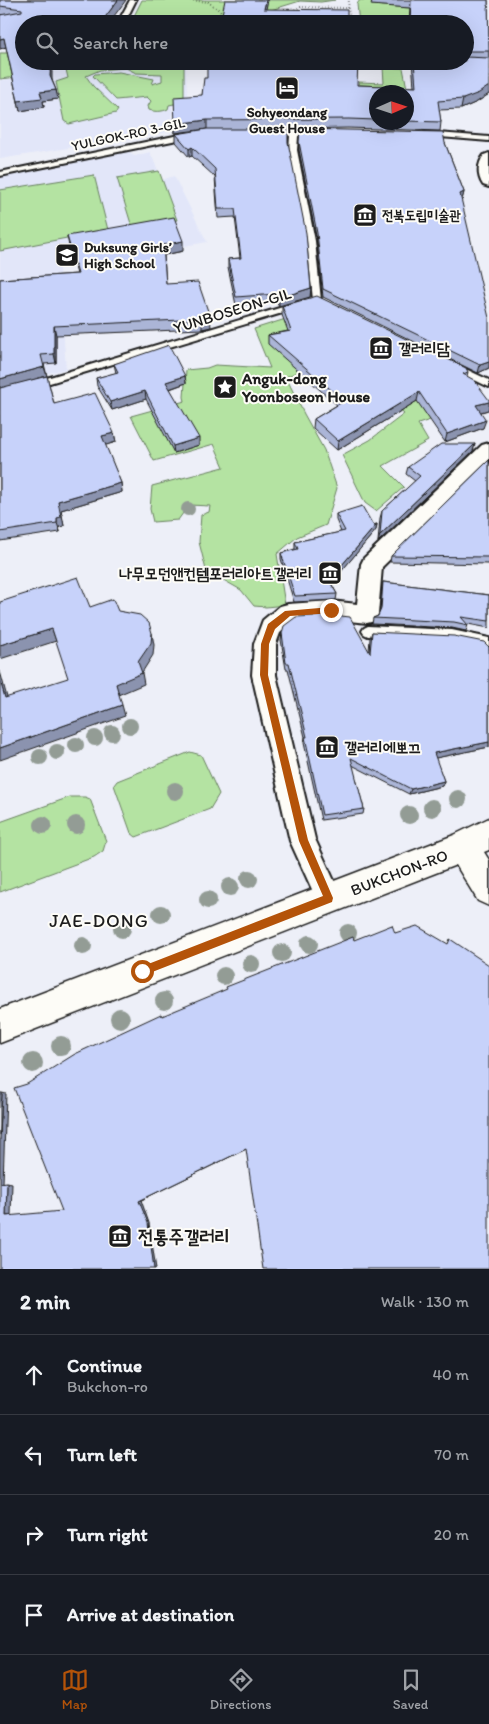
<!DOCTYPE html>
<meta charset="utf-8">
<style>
:root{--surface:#171b24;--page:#242831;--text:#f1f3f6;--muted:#9ea1a6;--line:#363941;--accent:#b45309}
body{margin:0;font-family:Itim,"Poor Story",sans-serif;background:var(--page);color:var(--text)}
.compass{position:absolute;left:369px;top:85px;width:45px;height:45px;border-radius:50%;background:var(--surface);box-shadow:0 5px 20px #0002;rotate:87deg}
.stop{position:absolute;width:15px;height:15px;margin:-11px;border:4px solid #b45309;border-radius:50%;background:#fff}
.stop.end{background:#b45309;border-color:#fff;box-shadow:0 1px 5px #0008}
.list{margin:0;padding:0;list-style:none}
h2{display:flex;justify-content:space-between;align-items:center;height:65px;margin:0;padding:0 20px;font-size:21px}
h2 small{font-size:16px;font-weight:400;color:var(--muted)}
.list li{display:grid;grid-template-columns:32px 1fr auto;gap:15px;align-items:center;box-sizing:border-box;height:80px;padding:0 20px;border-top:1px solid var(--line)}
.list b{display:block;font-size:19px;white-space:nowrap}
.list p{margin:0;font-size:16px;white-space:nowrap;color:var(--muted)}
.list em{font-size:16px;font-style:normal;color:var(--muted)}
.icon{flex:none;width:28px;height:28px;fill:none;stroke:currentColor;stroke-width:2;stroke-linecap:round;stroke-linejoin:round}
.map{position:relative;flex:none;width:489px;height:1269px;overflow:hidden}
.search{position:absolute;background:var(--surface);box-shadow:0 5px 20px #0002;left:15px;right:15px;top:15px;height:55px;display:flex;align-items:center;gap:12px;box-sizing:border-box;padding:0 18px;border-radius:28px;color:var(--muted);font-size:19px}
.sheet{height:385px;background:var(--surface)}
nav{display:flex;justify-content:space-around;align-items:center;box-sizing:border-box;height:70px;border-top:1px solid var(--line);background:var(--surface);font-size:14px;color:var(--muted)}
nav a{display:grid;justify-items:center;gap:2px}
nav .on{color:var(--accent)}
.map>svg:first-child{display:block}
.built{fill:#e2e6f9}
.green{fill:#b4e3a2;stroke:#68805f}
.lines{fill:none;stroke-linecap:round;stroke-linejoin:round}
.service-casing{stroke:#1c1c1c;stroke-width:4}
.minor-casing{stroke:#1c1c1c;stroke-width:4}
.tertiary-casing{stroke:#1c1c1c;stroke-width:3}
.path{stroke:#1c1c1c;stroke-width:2;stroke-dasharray:0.5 2.5;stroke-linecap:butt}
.service{fill:#fdfcf7;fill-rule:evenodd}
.minor{fill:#fdfcf7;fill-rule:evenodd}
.tertiary{fill:#fdfcf7;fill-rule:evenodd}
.tree{fill:#939c95}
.wall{fill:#abb5d7;stroke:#1c1c1c;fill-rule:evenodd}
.shaded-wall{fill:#8b93af;stroke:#1c1c1c}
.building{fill:#c7d2fa;stroke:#1c1c1c}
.route{fill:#b45309}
.labels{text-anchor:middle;stroke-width:4;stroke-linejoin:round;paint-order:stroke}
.far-poi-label{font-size:14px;font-weight:bold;fill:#1c1c1c;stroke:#fdfcf7;text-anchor:start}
.far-street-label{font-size:14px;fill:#1c1c1c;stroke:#fdfcf7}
.street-label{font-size:16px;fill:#1c1c1c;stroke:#fdfcf7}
.poi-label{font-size:16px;font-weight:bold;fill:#1c1c1c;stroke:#fdfcf7;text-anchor:start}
.quarter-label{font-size:19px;letter-spacing:1px;fill:#1c1c1c;stroke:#fdfcf7}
.near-poi-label{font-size:19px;font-weight:bold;fill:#1c1c1c;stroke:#fdfcf7;text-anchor:start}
</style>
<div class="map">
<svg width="489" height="1269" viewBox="0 0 489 1269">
<rect width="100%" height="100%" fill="#edeff8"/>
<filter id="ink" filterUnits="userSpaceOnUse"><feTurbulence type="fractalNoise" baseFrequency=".02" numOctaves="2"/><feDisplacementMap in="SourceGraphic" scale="10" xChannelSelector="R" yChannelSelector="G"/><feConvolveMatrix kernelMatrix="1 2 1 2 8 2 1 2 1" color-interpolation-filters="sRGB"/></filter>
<g filter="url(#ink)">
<g class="built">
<polygon points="24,51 24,61 186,61 187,104 172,106 173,131 0,159 0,80 21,78"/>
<polygon points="128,150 134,156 150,152 162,180 174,176 207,242 59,268 66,369 0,384 0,174"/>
</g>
<g class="green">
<polygon points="142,0 335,0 321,2 300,1 261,13 233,14 206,24 130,24"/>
<polygon points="360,0 372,0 372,5 410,8 409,24 359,24 357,4"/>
<polygon points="0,53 16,53 18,77 0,79"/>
<path d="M64,61H184V102L169,105L168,109C162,112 155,112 149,110L148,106L151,101L147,97L116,100L93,76L95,74L119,72L154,79L152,84L162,81V74L136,73L126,68L100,70L86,76L93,86L118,110L116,113L69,124L64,121L56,82L68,78Z"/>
<polygon points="383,67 403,68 411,109 406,92 376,92 362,96 359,82 384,83"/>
<polygon points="159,171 177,220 132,227 117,178"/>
<polygon points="94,175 108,230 0,251 0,190"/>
<polygon points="311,311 427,393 439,417 418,424 428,441 383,466 404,487 376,511 365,503 342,455 370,440 404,414 340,358 328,358 286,377 304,414 324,450 337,488 326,525 297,537 277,554 285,605 266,607 254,606 241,590 206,570 199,542 201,515 209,512 210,506 189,505 178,520 153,522 150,509 152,486 224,467 214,444 154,461 131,416 185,401 184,397 186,370 207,368 215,365 270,368 254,329"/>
<polygon points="190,752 201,755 219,794 210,809 136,837 131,833 114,785 117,781"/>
<polygon points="70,797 85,797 90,799 106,841 103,851 94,857 0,892 0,822"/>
</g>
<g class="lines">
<g class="service-casing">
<g id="service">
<polygon points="130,0 136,0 124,24 117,24"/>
<polygon points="270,131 314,132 318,134 314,136 298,136 297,150 315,241 321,300 320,302 317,303 313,300 307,241 289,150 290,136 273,135 269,133"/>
<polygon points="425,132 489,137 489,141 428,136 425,136"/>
<polygon points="189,133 193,135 192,137 0,176 0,172"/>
<polygon points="296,303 299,304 299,308 33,388 28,385 30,383"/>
<polygon points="455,364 489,380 489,387 452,369 450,367"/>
<polygon points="368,626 452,630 489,638 489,648 452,640 368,636 364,634 362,631 364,628"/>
</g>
</g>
<g class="minor-casing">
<g id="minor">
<path d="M489,153V187L483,185C477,176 477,164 484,155Z"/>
<polygon points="489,443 489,462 382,567 378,614 375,621 367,623 331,619 293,622 280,633 276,644 276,675 315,839 342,898 338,907 329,911 320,907 290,841 252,675 254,644 263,620 280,606 288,604 331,601 357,604 361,564 364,558 482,445"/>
</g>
</g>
<g class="tertiary-casing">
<polygon id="tertiary" points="489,818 489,850 484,852 489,860 489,906 478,901 456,865 0,1043 0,1009 454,835"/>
</g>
<g class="path">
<polyline points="187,0 208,2 225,14"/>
<polyline points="348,8 351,24"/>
<polyline points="292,10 301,7 348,8 349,0"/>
<polyline points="215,24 223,21"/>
</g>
<use href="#service" class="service"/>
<use href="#minor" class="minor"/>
<use href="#tertiary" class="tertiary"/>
</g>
<g class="tree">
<circle cx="188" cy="509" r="7"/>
<circle cx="130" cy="726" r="8"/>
<circle cx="112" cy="733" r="8"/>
<circle cx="95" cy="738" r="8"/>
<circle cx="76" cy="745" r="8"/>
<circle cx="57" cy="752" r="8"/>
<circle cx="40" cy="757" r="8"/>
<circle cx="175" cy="791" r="9"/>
<circle cx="458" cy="799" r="9"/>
<circle cx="432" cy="808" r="9"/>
<circle cx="409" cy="815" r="9"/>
<circle cx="43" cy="825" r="9"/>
<circle cx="76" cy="825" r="9"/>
<circle cx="249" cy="879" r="9"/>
<circle cx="230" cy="887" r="9"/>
<circle cx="208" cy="900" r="9"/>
<circle cx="161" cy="914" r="9"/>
<circle cx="122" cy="929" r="9"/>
<circle cx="348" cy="933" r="9"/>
<circle cx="309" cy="944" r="9"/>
<circle cx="83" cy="946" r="9"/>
<circle cx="282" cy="953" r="9"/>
<circle cx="251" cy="964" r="9"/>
<circle cx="224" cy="976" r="9"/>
<circle cx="164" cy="1001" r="9"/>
<circle cx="120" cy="1018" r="10"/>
<circle cx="61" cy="1046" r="10"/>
<circle cx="33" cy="1063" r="10"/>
</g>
<g class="wall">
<polygon points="0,0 126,0 24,24 52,80 56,90 58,99 43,101 44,107 20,111 6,47 0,49"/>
<path d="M372,0H488L489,94L477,102L461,109L439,110L441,122L440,131L348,128L288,129V143L311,288L310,297L279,306L277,302L236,305L228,267V259L240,258L235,217L218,218L215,177L192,156L189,157L176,142V134L190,131L175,133V124L202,95L207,78L357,85L414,87L412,61H465V24H409L410,8L371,5ZM376,92H406V122H376Z"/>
<polygon points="300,129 445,143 464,192 462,200 461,201 489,368 478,373 323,297 317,241 299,150"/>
<polygon points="67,236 183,251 164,255 166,284 211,327 202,329 56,335 56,363 44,364 54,404 114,433 116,442 105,445 121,483 122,492 61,510 64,526 59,527 60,532 0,541 0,279 77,274 69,246"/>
<polygon points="282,306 468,372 467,376 488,410 481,412 483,428 445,442 417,401 337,450 313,428 314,419 337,405 268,344 268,335 288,331 282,315"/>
<polygon points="114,364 185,376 186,383 170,389 199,445 174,453 146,399 112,410 97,386 96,378 116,373"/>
<polygon points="475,444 473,451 378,542 380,518 382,511 415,481 406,474 408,467"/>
<polygon points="489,460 489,564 390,562 391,556"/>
<polygon points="336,514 373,525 377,524 376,530 331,583 337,594 336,600 294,602 281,559 281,553 295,549 295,542 341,532 336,520"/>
<polygon points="383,582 489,595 489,628 468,624 468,625 466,631 452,628 372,624 373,618 378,616 380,611 382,588"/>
<polygon points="372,632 489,647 489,747 435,758 444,781 442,786 409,794 352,765 364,809 363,814 321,820 304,743 305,737 288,669 286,669 281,640 282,633 369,652 370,638"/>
</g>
<g class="shaded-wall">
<polygon points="118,0 126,0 108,24 100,24"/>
<polygon points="266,0 268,0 264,18 264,9"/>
<polygon points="4,38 6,47 0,49 0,39"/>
<polygon points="51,61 52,61 52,85 50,76"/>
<polygon points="489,86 489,94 477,102 461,109 463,99"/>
<polygon points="56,90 58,99 43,101 44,107 20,111 18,101 40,92"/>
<polygon points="207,120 207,129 175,133 175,124"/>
<polygon points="192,147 192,156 189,157 189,149"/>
<polygon points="464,192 462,200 458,202 460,194"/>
<polygon points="183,241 183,251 164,255 163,245"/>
<polygon points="311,288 310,297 279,306 279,298"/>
<polygon points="210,317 211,327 202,329 202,319"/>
<polygon points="54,326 56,335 56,363 54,354"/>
<polygon points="489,362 489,368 478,373 480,365"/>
<polygon points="44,367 47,376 0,389 0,379"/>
<polygon points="185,376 186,383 166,390 166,382"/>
<polygon points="145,391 146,399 112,410 110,402"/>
<polygon points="419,392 417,401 337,450 338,441"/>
<polygon points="489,402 489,406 488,410 474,414 476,405"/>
<polygon points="486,420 483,428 445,442 447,434"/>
<polygon points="114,433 116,442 103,446 102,436"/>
<polygon points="199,438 199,445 174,453 173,446"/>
<polygon points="475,444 473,451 378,542 380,535"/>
<polygon points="121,483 122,492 61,510 64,526 59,527 60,532 57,523 57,518 58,501"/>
<polygon points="377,524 376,530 329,586 329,580"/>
<polygon points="52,629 56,641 0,659 0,645"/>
<polygon points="152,633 154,645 153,655 141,674 142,673 144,684 118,695 116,684 138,662"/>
<polygon points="0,671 10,709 5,698 0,680"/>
<polygon points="122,705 125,716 0,760 0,748"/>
<polygon points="489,742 489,747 431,759 434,753"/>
<polygon points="444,781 442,786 409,794 411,789"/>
<polygon points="2,1093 6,1094 3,1183 0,1183 0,1135"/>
<polygon points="246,1149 141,1200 149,1223 156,1269 154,1269 139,1201"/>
<polygon points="7,1182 12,1183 11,1215 6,1216"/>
</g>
<g class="building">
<polygon points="0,0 118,0 100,24 24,24 24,61 51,61 50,76 56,90 40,92 42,98 18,101 4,38 0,39 0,15 22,11 22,9 0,6"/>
<polygon points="225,0 266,0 264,9 347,10 347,24 220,24"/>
<polygon points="411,0 488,0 489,51 465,51 465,24 410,24"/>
<polygon points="465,57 489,58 489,86 479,93 463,99 438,101 441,122 406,121 406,92 376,92 376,120 349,119 207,120 175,124 174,97 202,95 204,78 207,78 207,61 358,61 357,85 416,87 414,61 465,61"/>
<polygon points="207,129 288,129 288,142 306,233 311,288 279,298 277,294 236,297 228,259 241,258 235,209 218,209 215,169 192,147 189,149 176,134"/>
<polygon points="300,129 443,132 445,143 464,192 460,194 489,318 489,362 480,365 323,289 317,233 299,142"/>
<polygon points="174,217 183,241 163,245 166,284 198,282 210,317 202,319 54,326 54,354 41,355 44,367 0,379 0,279 78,274 67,236"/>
<polygon points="317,296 466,368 468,372 463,374 474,380 489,400 489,402 476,405 486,420 447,434 419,392 338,441 314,419 344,401 268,335 291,331 282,306"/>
<polygon points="169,345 185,376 166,382 199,438 173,446 145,391 110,402 96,378 118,372 114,364"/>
<polygon points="47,376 54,404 95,393 114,433 102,436 121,483 58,501 61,517 57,518 57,523 0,532 0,388"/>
<polygon points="441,444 475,444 380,535 382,511 420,476 408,467"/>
<polygon points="489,460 489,557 391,556"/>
<polygon points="362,506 373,525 377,524 329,580 337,594 295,596 281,553 298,549 295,542 345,531 336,514"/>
<polygon points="78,577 90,607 113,599 118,611 140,615 149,623 152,633 151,643 138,662 142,673 116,684 122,705 0,748 0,680 5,698 68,678 52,629 0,645 0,602"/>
<polygon points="383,582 489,595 489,621 461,617 468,625 454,622 373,618 378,616 381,609"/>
<polygon points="332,615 350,617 370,653 372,632 454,636 484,642 489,647 489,742 434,753 444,781 411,789 351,758 364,809 322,815 305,737 307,737 289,663 286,663 282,633 284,626 296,617"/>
<polygon points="392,925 395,933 417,926 448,944 450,939 489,965 489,1269 263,1269 246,1149 139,1201 148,1223 154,1269 0,1269 0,1183 7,1182 6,1216 62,1211 14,1088 27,1084 75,1054 161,1014 162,1016 227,989 226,987 353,937 354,940"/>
<polygon points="0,1093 2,1093 0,1135"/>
</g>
</g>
<polygon class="route" points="331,607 335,610 333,613 290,616 275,629 269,644 268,675 308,840 333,898 332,902 142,976 138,975 138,968 323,896 299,841 260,675 261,644 268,624 285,611"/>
<defs>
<g id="hotel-square" transform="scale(1.25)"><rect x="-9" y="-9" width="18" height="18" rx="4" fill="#1c1c1c" stroke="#fdfcf7"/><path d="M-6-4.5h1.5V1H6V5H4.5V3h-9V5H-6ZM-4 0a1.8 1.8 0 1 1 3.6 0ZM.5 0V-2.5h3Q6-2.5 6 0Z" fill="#fff"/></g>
<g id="museum-square" transform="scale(1.25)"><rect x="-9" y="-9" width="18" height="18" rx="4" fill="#1c1c1c" stroke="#fdfcf7"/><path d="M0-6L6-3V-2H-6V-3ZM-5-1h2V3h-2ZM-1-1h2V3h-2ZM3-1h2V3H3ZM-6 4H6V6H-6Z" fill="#fff"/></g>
<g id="school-square" transform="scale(1.25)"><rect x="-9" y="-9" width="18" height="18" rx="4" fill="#1c1c1c" stroke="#fdfcf7"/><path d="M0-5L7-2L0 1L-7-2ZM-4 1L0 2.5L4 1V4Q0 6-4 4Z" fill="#fff"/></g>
<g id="sight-square" transform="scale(1.25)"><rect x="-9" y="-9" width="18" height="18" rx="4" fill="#1c1c1c" stroke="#fdfcf7"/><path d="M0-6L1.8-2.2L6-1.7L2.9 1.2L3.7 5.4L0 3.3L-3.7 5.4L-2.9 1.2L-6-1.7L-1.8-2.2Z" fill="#fff"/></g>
</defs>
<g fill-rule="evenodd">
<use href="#hotel-square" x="287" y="88"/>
<use href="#museum-square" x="365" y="215"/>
<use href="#school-square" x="67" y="255"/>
<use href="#museum-square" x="381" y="348"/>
<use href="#sight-square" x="225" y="387"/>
<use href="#museum-square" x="330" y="573"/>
<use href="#museum-square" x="327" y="747"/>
<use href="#museum-square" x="120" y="1236"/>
</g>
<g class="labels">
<g class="far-poi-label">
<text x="287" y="117" text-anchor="middle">Sohyeondang<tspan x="287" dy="16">Guest House</tspan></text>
<text x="382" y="220">전북도립미술관</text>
<text x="84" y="252">Duksung Girls’<tspan x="84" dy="16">High School</tspan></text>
</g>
<g class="far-street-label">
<text transform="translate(128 134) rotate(-12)" y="5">YULGOK-RO 3-GIL</text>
</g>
<g class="street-label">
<text transform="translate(232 310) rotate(-17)" y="6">YUNBOSEON-GIL</text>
<text transform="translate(399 872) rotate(-21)" y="6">BUKCHON-RO</text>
</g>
<g class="poi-label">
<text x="398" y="354">갤러리담</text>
<text x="242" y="384">Anguk-dong<tspan x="242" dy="18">Yoonboseon House</tspan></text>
<text x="312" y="579" text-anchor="end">나무모던앤컨템포러리아트갤러리</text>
<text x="344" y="753">갤러리에뽀끄</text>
</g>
<g class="quarter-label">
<text x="99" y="927">JAE-DONG</text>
</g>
<g class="near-poi-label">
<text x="138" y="1243">전통주갤러리</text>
</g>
</g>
</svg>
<svg class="compass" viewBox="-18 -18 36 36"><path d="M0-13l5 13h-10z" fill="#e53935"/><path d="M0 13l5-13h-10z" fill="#9ea1a6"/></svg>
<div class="stop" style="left:142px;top:971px"></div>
<div class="stop end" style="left:331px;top:610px"></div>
<div class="search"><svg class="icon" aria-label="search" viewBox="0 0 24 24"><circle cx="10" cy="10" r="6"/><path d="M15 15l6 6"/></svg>Search here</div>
</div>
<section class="sheet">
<h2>2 min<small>Walk · 130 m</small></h2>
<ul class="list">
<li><svg class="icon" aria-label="ahead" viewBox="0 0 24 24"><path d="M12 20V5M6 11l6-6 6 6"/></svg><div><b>Continue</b><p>Bukchon-ro</p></div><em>40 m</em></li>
<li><svg class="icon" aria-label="left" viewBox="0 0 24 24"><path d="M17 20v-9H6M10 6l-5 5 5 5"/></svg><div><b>Turn left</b></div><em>70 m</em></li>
<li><svg class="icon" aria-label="right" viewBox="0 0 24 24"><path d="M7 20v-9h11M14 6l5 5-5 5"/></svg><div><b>Turn right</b></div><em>20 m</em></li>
<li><svg class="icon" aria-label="arrive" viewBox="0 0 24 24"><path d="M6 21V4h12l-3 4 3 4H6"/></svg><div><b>Arrive at destination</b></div></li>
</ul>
</section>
<nav>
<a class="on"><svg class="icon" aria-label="map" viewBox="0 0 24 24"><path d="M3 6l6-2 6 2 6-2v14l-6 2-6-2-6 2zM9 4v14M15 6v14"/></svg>Map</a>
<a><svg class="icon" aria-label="directions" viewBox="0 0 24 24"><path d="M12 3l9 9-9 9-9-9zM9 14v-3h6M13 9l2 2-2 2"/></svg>Directions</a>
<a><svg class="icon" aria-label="saved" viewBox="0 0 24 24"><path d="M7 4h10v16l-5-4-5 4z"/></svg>Saved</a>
</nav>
